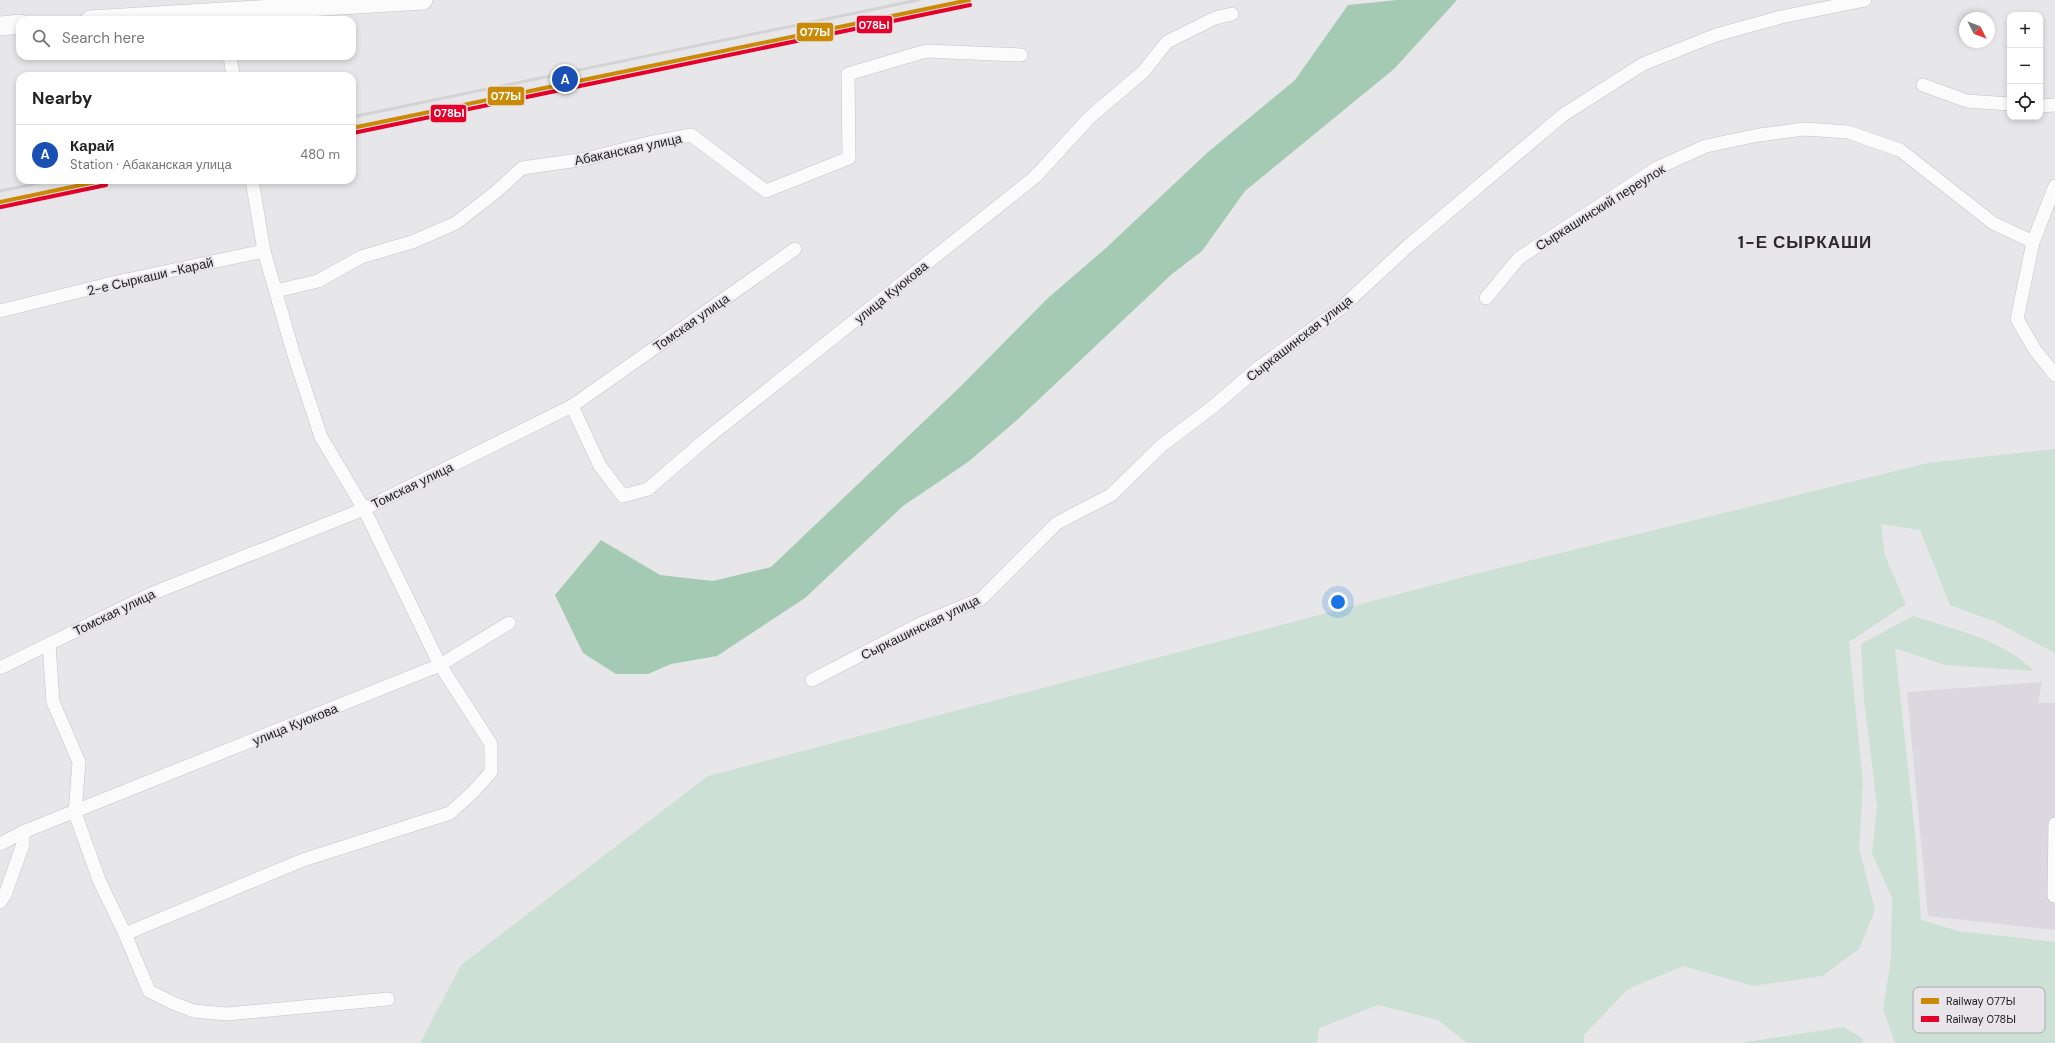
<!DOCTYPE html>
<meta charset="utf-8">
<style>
:root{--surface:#fff;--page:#f6f6f6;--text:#222;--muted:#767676;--line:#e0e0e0;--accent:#2563eb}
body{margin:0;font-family:"DM Sans",sans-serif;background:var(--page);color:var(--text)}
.controls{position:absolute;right:12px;top:12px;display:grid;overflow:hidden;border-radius:8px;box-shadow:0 2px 6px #0003}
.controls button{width:36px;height:36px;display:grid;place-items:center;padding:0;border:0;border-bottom:1px solid var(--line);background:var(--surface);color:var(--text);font:20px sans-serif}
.compass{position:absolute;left:1959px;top:12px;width:36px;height:36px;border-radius:50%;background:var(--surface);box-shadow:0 2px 6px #0003;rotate:132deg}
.you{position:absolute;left:1338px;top:602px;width:14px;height:14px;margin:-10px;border:3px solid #fff;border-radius:50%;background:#1a73e8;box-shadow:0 0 0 6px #1a73e833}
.badge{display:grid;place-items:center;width:26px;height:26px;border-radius:50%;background:var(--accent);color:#fff;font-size:13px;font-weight:700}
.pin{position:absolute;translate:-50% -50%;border:2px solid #fff;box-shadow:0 1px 4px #0006}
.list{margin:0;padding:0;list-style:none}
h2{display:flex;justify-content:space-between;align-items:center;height:52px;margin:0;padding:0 16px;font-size:17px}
h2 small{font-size:13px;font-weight:400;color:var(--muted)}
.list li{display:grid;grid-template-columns:26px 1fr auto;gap:12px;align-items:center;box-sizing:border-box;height:60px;padding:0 16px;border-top:1px solid var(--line)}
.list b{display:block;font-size:15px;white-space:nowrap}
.list p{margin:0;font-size:13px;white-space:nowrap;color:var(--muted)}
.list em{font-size:13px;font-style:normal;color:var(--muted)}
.icon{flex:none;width:22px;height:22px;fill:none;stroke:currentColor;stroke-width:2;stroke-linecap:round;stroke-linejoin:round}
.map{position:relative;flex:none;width:2055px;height:1043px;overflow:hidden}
.search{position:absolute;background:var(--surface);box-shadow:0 2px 6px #0003;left:16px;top:16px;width:340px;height:44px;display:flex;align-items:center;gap:10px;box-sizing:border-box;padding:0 14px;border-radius:12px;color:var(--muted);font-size:15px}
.panel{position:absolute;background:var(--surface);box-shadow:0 2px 6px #0003;left:16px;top:72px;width:340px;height:112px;border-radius:12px}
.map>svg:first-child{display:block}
.built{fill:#dcd8e0}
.green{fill:#cce0d5}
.water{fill:#a4cab4}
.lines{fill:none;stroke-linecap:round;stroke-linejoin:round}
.street-casing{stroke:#c5c4c5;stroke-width:14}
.secondary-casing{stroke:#c5c4c5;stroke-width:20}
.street{stroke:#fbfbfc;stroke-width:13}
.secondary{stroke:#fbfbfc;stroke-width:19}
.rail{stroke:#d4d3d4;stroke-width:3}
.rail-1-casing{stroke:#e7e5e9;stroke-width:7}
.rail-2-casing{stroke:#e7e5e9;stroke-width:7}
.rail-1{stroke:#cb8a06;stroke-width:4}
.rail-2{stroke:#e4002b;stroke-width:4}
.labels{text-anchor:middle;stroke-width:4;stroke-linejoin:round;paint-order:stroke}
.street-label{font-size:13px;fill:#1d1c1e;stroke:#e7e5e9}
.district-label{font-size:17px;font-weight:bold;letter-spacing:1px;fill:#2b292d;stroke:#e7e5e9}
.key{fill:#e7e5e9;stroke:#aaa9ac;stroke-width:1}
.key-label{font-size:11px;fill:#1d1c1e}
.line-badge{stroke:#e7e5e9;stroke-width:1.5}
.badge-label{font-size:11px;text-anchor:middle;font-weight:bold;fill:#fff}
</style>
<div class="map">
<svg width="2055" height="1043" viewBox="0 0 2055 1043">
<rect width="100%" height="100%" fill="#e7e6e8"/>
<polygon class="built" points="2042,682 2038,703 2055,703 2055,930 1928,916 1907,692"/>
<g class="green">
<polygon points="2055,449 2055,653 1996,622 1950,605 1920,530 1881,524 1885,556 1906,604 1849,642 1863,784 1859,848 1875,910 1859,949 1822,976 1753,986 1683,966 1628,989 1584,1035 1584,1043 1467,1043 1438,1020 1378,1005 1319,1028 1317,1043 420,1043 461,965 708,776 1475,574 1928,463"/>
<path d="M1913,616C1953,629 2004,640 2034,671L1945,665L1895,648L1915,833L1921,920L1958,931L2055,942V1043H1895L1883,1009L1891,959L1892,898L1872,853L1877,806L1864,699L1861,644Z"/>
<polygon points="1844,1027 1863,1039 1862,1043 1740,1043"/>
</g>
<polygon class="water" points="1397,0 1457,0 1394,69 1245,191 1202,251 1172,274 1017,420 968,462 903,506 805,598 717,656 671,664 648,674 616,674 583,653 555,595 601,540 660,575 713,581 771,567 962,385 1048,298 1106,248 1207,153 1295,80 1348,5"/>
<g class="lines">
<g class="street-casing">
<g id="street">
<polyline points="230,56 233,76"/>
<polyline points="1923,85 1967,101 2010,104"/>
<polyline points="2040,106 2055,105"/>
<polyline points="2055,186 2033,242 2017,319 2035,350 2055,375"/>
<polyline points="276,291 318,281 361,257 412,242 456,223 497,191 522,168 586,159 649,143 691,135 766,191 849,158 848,74 926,51 1021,55"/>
<polyline points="1486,298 1519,258 1657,168 1706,146 1759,135 1804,129 1848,132 1900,150 1993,223 2033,242"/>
<polyline points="0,311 117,282 264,251 252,180"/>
<polyline points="572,406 600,466 623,496 648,489 706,439 1035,177 1090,117 1143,72 1167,42 1215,18 1232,14"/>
<polyline points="49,644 53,702 79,762 75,813 99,880 125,934 149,991 173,1003 194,1011 227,1014 388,999"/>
<polyline points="0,668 151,594 364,509 572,406 795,249"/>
<polyline points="812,680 922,623 981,599 1057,523 1111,495 1161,446 1215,405 1258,368 1340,309 1408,246 1563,115 1643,64 1716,35 1781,17 1865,0"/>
<polyline points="0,844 23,832 440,665 509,623"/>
<polyline points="2054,896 2055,824"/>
<polyline points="0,902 5,895 23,844 23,832"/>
<polyline points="125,934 303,860 450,813 473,792 491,772 491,744 440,665 364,509 321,437 293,352 264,251"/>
</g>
</g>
<g class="secondary-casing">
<g id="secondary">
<polyline points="90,20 423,0"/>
<polyline points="0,26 20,24"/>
</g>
</g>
<use href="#street" class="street"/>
<use href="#secondary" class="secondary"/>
<g class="rail">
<polyline points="352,117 918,0"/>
<polyline points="0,191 53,180"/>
</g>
<g class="rail-1-casing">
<g id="rail-1">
<polyline points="352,128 969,0"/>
<polyline points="0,202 105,180"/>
</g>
</g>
<g class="rail-2-casing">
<g id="rail-2">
<polyline points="353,133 970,5"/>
<polyline points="1,207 106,185"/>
</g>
</g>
<use href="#rail-1" class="rail-1"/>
<use href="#rail-2" class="rail-2"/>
</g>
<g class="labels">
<g class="street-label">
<text transform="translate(628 149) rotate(-12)" y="5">Абаканская улица</text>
<text transform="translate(1600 207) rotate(-32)" y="5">Сыркашинский переулок</text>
<text transform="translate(150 276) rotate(-13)" y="5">2-е Сыркаши -Карай</text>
<text transform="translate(891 292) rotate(-39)" y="5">улица Куюкова</text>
<text transform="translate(691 322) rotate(-35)" y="5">Томская улица</text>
<text transform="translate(1299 338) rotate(-38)" y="5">Сыркашинская улица</text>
<text transform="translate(412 485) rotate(-26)" y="5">Томская улица</text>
<text transform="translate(114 612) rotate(-26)" y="5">Томская улица</text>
<text transform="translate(920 627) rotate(-26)" y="5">Сыркашинская улица</text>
<text transform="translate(295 724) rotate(-22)" y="5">улица Куюкова</text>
</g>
<g class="district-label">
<text x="1805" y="248">1-Е СЫРКАШИ</text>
</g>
</g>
<rect x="1913" y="987" width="132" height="46" rx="6" class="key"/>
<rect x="1921" y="998" width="18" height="6" fill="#cb8a06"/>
<rect x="1921" y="1016" width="18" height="6" fill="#e4002b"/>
<g class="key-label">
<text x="1946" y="1005">Railway 077Ы</text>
<text x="1946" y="1023">Railway 078Ы</text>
</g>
<g class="line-badge">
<rect x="856" y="15" width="37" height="19" rx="4" fill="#e4002b"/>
<rect x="796" y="22" width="38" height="20" rx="4" fill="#cb8a06"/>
<rect x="487" y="86" width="38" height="20" rx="4" fill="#cb8a06"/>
<rect x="430" y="104" width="37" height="19" rx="4" fill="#e4002b"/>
</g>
<g class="badge-label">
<text x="874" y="29">078Ы</text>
<text x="815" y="36">077Ы</text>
<text x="506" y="100">077Ы</text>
<text x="449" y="117">078Ы</text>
</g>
</svg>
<div class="controls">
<button>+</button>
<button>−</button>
<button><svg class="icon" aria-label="locate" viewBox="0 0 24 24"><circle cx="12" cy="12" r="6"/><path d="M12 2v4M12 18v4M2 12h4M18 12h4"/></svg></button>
</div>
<svg class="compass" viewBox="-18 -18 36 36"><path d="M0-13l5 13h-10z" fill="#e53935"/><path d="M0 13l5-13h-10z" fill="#767676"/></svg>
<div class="you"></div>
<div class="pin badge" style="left:565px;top:79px;background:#1a4fb4">A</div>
<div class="search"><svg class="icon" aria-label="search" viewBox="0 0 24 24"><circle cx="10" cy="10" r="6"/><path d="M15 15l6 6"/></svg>Search here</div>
<section class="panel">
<h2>Nearby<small></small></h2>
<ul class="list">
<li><span class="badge" style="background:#1a4fb4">A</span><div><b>Карай</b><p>Station · Абаканская улица</p></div><em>480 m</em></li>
</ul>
</section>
</div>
